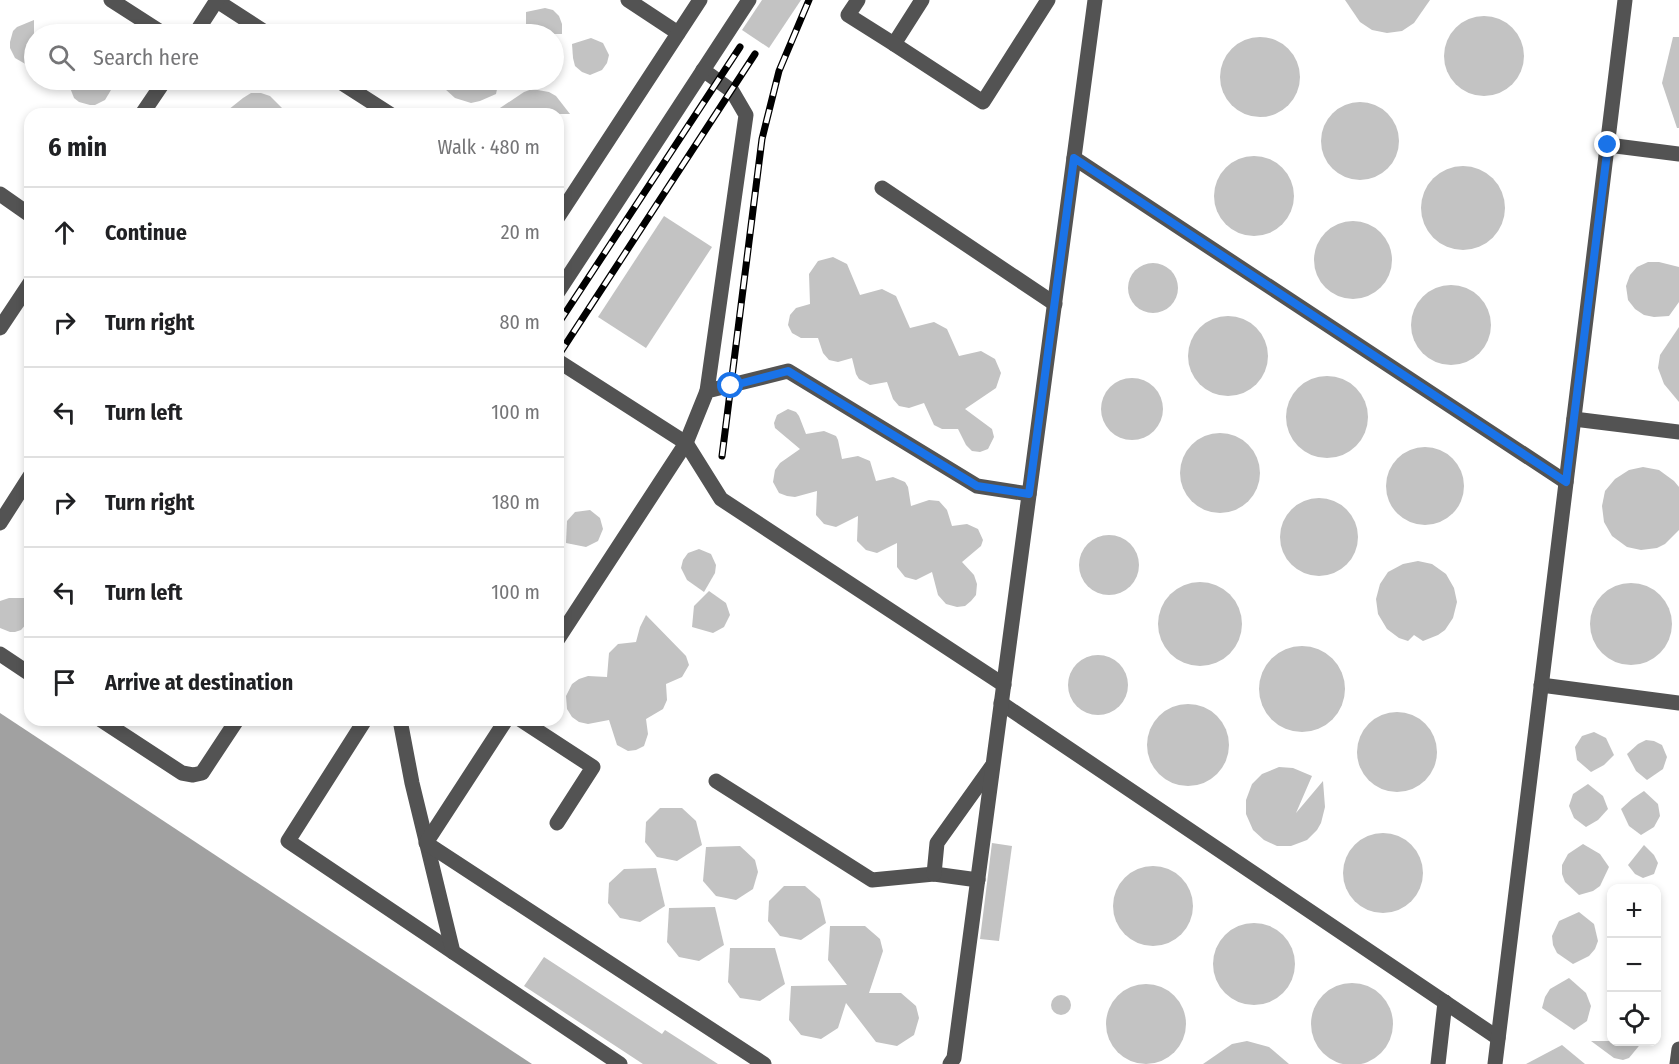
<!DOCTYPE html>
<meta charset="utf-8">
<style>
:root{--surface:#fff;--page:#f2f2f2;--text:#202124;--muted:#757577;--line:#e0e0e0}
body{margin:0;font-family:"Fira Sans Condensed",sans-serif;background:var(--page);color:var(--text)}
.controls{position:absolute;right:18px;bottom:18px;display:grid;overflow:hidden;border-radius:12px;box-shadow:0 3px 9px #0003}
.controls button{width:54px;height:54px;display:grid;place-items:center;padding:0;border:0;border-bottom:2px solid var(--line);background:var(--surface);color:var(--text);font:30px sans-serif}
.stop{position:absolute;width:18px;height:18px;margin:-14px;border:4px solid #1a73e8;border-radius:50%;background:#fff}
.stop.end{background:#1a73e8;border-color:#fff;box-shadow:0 2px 6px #0008}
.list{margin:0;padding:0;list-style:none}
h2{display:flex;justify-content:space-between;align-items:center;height:78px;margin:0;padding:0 24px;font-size:26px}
h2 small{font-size:20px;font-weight:400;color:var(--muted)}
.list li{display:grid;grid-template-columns:39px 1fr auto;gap:18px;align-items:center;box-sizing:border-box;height:90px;padding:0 24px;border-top:2px solid var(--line)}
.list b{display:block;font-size:22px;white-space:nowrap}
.list em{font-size:20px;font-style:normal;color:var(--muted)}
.icon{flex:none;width:33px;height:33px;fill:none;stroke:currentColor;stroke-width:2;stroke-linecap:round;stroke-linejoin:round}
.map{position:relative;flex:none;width:1679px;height:1064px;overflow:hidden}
.search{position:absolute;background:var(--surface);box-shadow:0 3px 9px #0003;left:24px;top:24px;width:540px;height:66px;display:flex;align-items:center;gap:15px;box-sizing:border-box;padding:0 21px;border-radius:33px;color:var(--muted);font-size:22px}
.panel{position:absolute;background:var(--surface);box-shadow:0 3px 9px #0003;left:24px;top:108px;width:540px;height:618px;border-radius:18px}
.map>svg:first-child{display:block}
.water{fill:#a1a1a1}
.building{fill:#c3c3c3}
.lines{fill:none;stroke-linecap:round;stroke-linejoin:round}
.minor{stroke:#535353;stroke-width:15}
.rail-casing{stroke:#000;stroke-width:7}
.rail{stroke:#fff;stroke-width:4.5;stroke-dasharray:14;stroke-linecap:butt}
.route{stroke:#1a73e8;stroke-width:8}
</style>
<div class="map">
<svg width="1679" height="1064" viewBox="0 0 1679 1064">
<rect width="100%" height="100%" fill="#fff"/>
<polygon class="water" points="0,713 532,1064 0,1064"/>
<g class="building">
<polygon points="762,0 801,0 769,48 742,30"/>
<polygon points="1345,0 1430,0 1414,23 1402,31 1387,33 1372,30 1360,22"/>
<polygon points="545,8 553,10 559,16 562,24 562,34 526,34 526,12"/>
<circle cx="1484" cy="56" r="40"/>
<polygon points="34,20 34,69 15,58 10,48 10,42 13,31 17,27"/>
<polygon points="1673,37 1679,37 1679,128 1677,128 1662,83"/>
<circle cx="1260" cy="77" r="40"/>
<polygon points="591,38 603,43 609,55 607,63 602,70 590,75 582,72 575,66 573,58 572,44"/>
<polygon points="67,80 117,80 105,100 95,105 90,105 79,102 74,98"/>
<polygon points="435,80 499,80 496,94 480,101 471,103 455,98"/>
<polygon points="532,89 549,92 556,96 570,114 491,114 524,92"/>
<polygon points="251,93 261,93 270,96 288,114 223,114 243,98"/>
<circle cx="1360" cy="141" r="39"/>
<circle cx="1254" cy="196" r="40"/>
<circle cx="1463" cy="208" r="42"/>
<polygon points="664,216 712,247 646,348 598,317"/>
<circle cx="1353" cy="260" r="39"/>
<polygon points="833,257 847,264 860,295 882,289 896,296 910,328 934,322 947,329 959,356 981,351 995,359 1001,373 996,388 965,409 992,429 994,437 988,449 980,452 972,451 966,445 958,429 942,429 934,425 924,403 909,408 899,406 893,399 887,382 870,385 859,379 856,374 852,358 838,362 829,360 823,353 818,338 801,338 792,333 788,325 790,315 796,308 810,304 809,274 818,261"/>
<polygon points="1648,262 1659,262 1679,267 1679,302 1669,316 1654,317 1644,315 1635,309 1628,300 1626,286 1630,275 1637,267"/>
<circle cx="1153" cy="288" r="25"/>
<circle cx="1451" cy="325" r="40"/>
<circle cx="1228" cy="356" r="40"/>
<polygon points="1679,327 1679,402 1664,384 1658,368 1660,355"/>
<circle cx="1327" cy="417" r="41"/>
<circle cx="1132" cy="409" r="31"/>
<polygon points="788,409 796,412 799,416 806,434 824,431 836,436 838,440 842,459 858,456 870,461 876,481 893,477 905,482 908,487 911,506 929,500 939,501 947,510 952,526 967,524 978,529 983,540 981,546 962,562 974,575 977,584 976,595 971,601 965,606 957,607 946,604 938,595 932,572 916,580 905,577 897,567 897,543 877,553 866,550 857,541 858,516 836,527 824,524 816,515 817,491 795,497 787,496 779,493 773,482 775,470 780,463 800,449 775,428 774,423 777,415"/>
<circle cx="1220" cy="473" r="40"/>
<circle cx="1425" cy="486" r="39"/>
<polygon points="1643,467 1659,470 1674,481 1679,487 1679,530 1665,544 1657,548 1641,550 1627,547 1612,536 1604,522 1602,506 1605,491 1615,479 1629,470"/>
<circle cx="1319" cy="537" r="39"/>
<polygon points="590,510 600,518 603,529 598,541 586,547 566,543 567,521 575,512"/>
<circle cx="1109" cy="565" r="30"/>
<polygon points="699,549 711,554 716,565 715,573 704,592 687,580 681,568 683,560 688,553"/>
<polygon points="1418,561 1432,564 1446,574 1454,588 1457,602 1453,618 1445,630 1438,635 1423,641 1414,635 1408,641 1399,638 1387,629 1378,614 1376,599 1380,584 1388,572 1403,564"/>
<circle cx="1200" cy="624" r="42"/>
<circle cx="1631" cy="624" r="41"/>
<polygon points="709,591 726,603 730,615 724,627 713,633 692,627 694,606"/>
<polygon points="9,598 28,598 29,617 28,622 21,630 15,632 10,632 0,628 0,601"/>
<polygon points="646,615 686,656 689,665 682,677 666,684 667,700 663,709 646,719 648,734 644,746 636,750 628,751 617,745 609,720 588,724 579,722 572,717 567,709 566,696 572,684 579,679 588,676 607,677 609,653 618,644 636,642 640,627"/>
<circle cx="1302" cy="689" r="43"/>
<circle cx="1098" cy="685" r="30"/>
<circle cx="1188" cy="745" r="41"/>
<circle cx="1397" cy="752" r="40"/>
<polygon points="1594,732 1606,738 1614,755 1604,765 1591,772 1577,760 1575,747 1582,736"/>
<polygon points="1646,740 1654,741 1662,745 1667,757 1663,769 1647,780 1636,771 1627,754 1638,744"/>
<polygon points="1279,767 1293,768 1312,776 1296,813 1323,781 1325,807 1321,823 1317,830 1307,840 1291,846 1277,846 1264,840 1253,830 1246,814 1246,800 1252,784 1262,774"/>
<polygon points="1588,784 1603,796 1608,809 1598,820 1586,827 1574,818 1569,806 1573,794"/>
<polygon points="1644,791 1658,804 1660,816 1654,827 1641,835 1629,826 1621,809 1632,799"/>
<polygon points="660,808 682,808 696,821 702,845 677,861 657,857 645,842 646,822"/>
<circle cx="1383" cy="873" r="40"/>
<polygon points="992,843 1012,846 999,941 980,939"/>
<polygon points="1583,844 1600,854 1609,867 1600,886 1593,891 1579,895 1565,882 1562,874 1562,865 1568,854"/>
<polygon points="1644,845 1654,855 1658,863 1654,874 1643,878 1635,874 1628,865"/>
<polygon points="740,846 755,860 758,872 753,889 736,900 716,896 703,881 706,847"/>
<circle cx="1153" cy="906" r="40"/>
<polygon points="656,868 665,906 640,922 620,918 608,903 609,883 624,869"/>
<polygon points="784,886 805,886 820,899 826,923 801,940 780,936 768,921 769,901"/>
<polygon points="715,907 724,945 699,961 679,957 667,942 669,908"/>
<polygon points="1579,912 1594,924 1598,941 1595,949 1589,956 1573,964 1557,953 1553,945 1552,936 1559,921"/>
<circle cx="1254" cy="964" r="41"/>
<polygon points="830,926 865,926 880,939 883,951 869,993 901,993 916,1006 919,1018 914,1035 897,1046 876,1042 846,1003 838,1028 821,1039 801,1035 789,1020 791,986 847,985 828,960"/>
<polygon points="730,948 775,948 785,984 760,1001 740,998 728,982"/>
<polygon points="544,957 662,1034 665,1030 718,1064 643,1064 524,986"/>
<polygon points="1569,978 1586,993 1591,1006 1587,1021 1574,1030 1542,1008 1545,997 1550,989"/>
<circle cx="1352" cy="1024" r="41"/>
<circle cx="1146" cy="1024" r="40"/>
<circle cx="1061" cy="1005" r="10"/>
<polygon points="1247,1041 1269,1047 1289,1064 1203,1064 1232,1044"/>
<polygon points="1591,1041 1643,1041 1629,1058 1623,1060 1614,1058"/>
<polygon points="1562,1045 1585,1064 1526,1064"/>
</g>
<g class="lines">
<g class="minor">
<polyline points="111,0 164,34"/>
<polyline points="628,0 678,33"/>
<polyline points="858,0 848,15 894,44 922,0"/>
<polyline points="217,1 268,34"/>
<polyline points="195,34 217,0"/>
<polyline points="894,44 983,102 1048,0"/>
<polyline points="703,70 732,91 746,115 707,391"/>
<polyline points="337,80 390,114"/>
<polyline points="142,114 165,80"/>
<polyline points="1608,145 1679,154"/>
<polyline points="1074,158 1566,482"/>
<polyline points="882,188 1055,304"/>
<polyline points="0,194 30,215"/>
<polyline points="558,217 700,0"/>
<polyline points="558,292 749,0"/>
<polyline points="0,328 30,283"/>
<polyline points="558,361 686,443 721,499 1004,685"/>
<polyline points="1574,419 1679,432"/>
<polyline points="0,523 30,476"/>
<polyline points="558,639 686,443 707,391 788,371 977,486 1029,494"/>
<polyline points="0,654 30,674"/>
<polyline points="1541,685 1679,703"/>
<polyline points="1001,703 1498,1038"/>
<polyline points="101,720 182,773 193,775 202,773 237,720"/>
<polyline points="365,720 288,841 453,952"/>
<polyline points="400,720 412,783 453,952 620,1064"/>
<polyline points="506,720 426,843 764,1064"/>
<polyline points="521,720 593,767 557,823"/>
<polyline points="716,781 872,880 934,874 978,880"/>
<polyline points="934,874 937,843 992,766"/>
<polyline points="950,1064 954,1058 1095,0"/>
<polyline points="1438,1064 1445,1002"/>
<polyline points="1495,1064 1625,0"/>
<polyline points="1677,1064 1679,1049"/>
</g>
<g class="rail-casing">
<g id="rail">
<polyline points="558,324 740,47"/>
<polyline points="558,356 755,54"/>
<polyline points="722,456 762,139 779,71 809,0"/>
</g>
</g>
<use href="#rail" class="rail"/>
</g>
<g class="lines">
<polyline class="route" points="731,386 788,371 977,486 1029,494 1074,158 1566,482 1608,145"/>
</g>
</svg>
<div class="controls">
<button>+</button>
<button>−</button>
<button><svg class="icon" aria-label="locate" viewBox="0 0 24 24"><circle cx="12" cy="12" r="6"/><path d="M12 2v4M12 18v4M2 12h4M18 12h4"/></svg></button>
</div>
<div class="stop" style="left:731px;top:386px"></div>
<div class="stop end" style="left:1608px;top:145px"></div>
<div class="search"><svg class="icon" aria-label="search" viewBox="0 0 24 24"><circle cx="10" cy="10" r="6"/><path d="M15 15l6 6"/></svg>Search here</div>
<section class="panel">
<h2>6 min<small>Walk · 480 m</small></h2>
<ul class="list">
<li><svg class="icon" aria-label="ahead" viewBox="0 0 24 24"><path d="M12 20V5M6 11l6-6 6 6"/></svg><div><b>Continue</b></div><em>20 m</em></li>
<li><svg class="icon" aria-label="right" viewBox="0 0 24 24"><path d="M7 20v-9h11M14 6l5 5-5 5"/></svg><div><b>Turn right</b></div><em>80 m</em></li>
<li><svg class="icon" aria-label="left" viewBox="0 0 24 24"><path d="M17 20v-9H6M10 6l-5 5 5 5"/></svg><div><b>Turn left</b></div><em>100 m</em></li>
<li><svg class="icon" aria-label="right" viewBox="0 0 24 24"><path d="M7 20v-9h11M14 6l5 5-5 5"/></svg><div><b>Turn right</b></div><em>180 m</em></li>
<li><svg class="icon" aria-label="left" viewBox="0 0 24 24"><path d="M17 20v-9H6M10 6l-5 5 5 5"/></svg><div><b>Turn left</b></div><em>100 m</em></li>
<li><svg class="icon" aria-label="arrive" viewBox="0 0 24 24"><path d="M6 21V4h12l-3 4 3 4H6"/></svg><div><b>Arrive at destination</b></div></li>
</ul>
</section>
</div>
